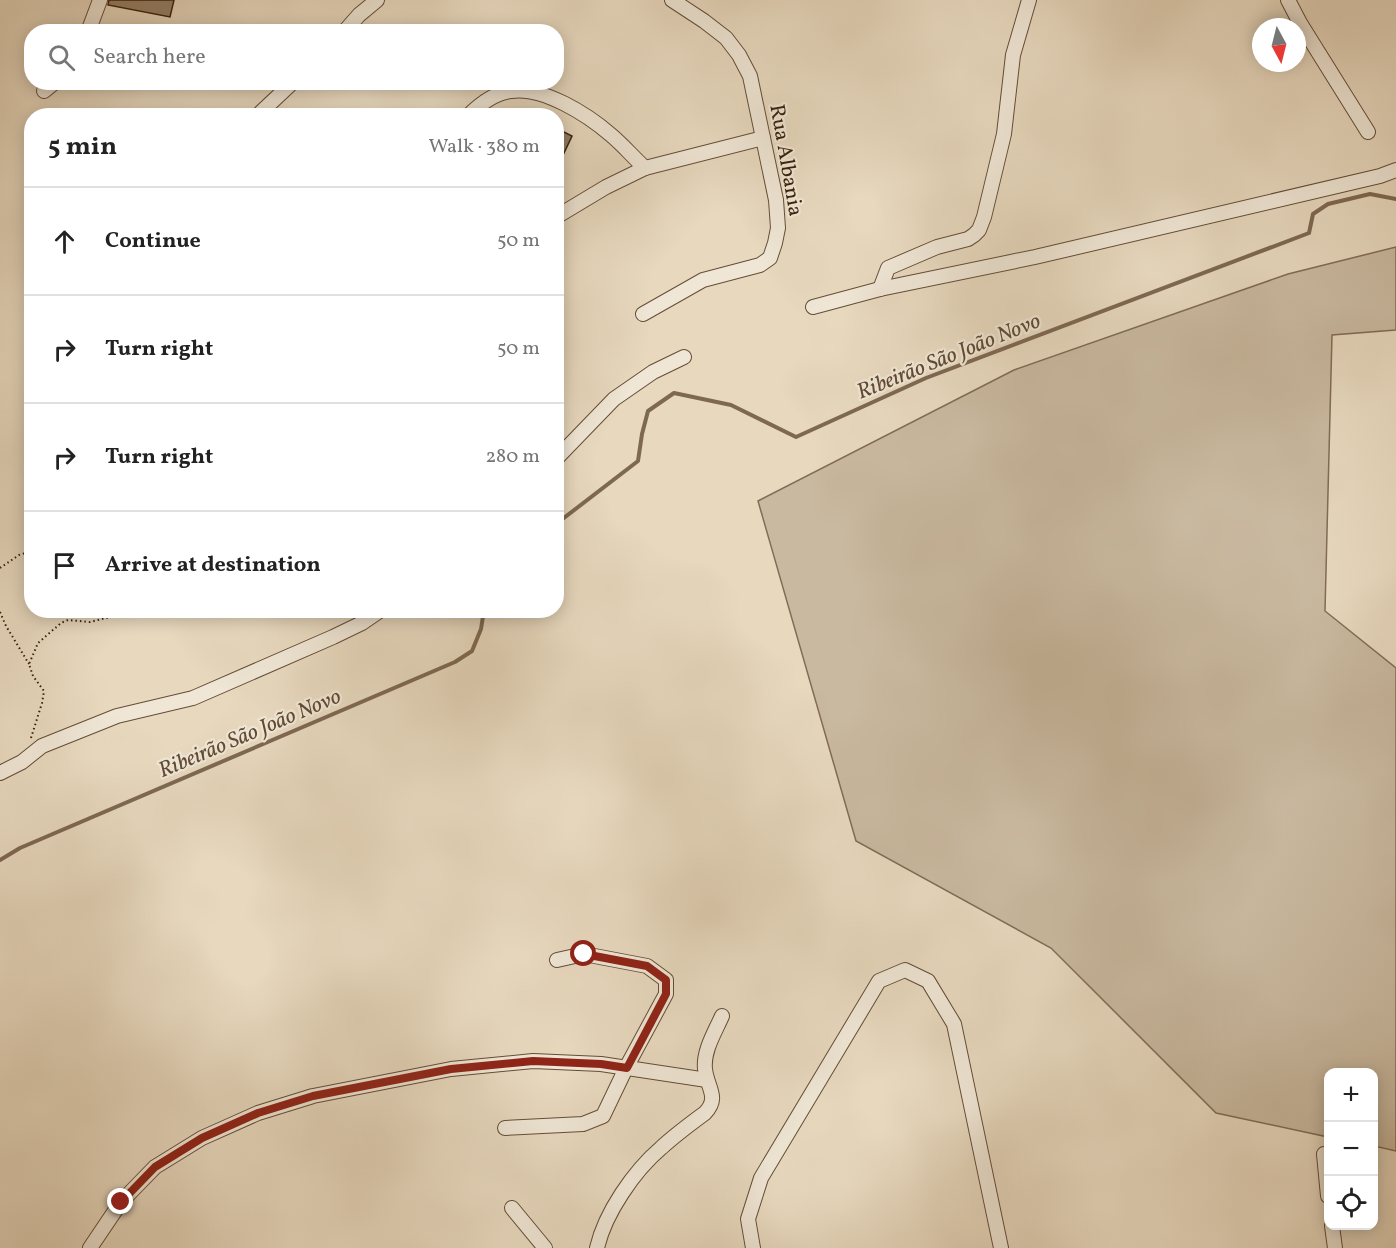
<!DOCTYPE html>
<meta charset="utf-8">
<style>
:root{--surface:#fff;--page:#f6f6f6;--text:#222;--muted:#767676;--line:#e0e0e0}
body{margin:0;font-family:Vollkorn,serif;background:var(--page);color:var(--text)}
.controls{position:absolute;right:18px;bottom:18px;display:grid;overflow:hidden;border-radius:12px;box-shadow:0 3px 15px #0003}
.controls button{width:54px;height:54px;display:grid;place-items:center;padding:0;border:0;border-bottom:2px solid var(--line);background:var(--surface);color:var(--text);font:30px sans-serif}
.compass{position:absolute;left:1252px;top:18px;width:54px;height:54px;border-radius:50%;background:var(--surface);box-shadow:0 3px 15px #0003;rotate:173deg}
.stop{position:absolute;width:18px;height:18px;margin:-14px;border:4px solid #8f2418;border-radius:50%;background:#fff}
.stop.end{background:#8f2418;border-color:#fff;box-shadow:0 2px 6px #0008}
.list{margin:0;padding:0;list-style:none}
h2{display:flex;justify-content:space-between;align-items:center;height:78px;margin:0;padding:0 24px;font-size:26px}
h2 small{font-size:20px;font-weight:400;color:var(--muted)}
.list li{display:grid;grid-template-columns:39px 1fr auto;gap:18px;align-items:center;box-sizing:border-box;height:108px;padding:0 24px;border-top:2px solid var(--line)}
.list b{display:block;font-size:22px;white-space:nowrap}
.list em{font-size:20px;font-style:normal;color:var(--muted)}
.icon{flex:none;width:33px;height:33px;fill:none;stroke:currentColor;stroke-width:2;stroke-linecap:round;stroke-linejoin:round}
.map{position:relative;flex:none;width:1396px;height:1248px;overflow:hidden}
.search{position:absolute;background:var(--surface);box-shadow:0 3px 15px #0003;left:24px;top:24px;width:540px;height:66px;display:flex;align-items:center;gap:15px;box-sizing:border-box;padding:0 21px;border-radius:24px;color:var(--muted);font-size:22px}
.panel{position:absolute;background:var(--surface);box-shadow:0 3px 15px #0003;left:24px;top:108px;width:540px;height:510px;border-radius:24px}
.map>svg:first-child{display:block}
.green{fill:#c9b9a0;stroke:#816c56;stroke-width:1.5}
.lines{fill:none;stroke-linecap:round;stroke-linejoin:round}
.stream{stroke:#7e6852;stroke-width:4}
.building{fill:#937f68;stroke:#391f0b;stroke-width:1.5}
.minor-casing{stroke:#644d38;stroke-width:16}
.path{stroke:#391f0b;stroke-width:2;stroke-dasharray:1.5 3;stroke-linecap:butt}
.minor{stroke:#efe6d5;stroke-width:14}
.route{stroke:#8f2418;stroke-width:8}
.labels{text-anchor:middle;stroke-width:4.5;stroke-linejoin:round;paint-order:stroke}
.street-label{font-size:21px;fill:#391f0b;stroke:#efe6d5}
.water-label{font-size:22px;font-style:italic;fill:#614a34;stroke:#efe6d5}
</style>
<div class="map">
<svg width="1396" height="1248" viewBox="0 0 1396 1248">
<rect width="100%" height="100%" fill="#e7d8be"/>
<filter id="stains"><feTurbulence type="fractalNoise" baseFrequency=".00333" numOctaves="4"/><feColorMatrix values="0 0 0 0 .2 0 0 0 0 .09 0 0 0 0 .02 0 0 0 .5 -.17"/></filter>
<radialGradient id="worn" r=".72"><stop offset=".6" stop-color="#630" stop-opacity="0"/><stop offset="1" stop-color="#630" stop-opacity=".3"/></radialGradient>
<polygon class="green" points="1396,247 1396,330 1332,335 1325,611 1396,668 1396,1151 1374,1146 1374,1072 1328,1072 1328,1137 1216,1113 1051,948 856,841 758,501 1014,370 1288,274"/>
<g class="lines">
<g class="stream">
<polyline points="556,524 638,461 642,434 648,411 674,393 731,405 796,437 926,378 1309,233 1313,214 1328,204 1370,194 1396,199"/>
<polyline points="0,860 20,848 455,662 472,651 481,629 484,610"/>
</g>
</g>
<g class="building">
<polygon points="109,0 174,0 170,17 108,5"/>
<polygon points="556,128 572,136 556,170"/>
</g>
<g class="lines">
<g class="minor-casing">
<g id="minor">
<polyline points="1288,0 1300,23 1368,132"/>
<polyline points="88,32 100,0"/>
<polyline points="344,32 359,15 377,0"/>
<polyline points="44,91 55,82"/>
<polyline points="257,116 293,82"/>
<path d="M468,116C480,104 494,93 511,91C543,86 588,115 611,135C623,145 633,157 645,168"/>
<polyline points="556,217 606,187 645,168 763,138"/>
<polyline points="880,289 888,268 937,247 968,239 974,235 979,230 984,217 1004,134 1013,55 1029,0"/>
<polyline points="813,307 880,289 1035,257 1380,176 1396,170"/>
<polyline points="643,314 703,280 760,265 770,258 775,243 778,228 776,200 750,76 739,55 726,38 704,21 672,0"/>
<polyline points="556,459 614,399 653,372 684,357"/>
<polyline points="0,773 22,762 42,746 117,716 193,698 333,637 362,623 381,610"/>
<polyline points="505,1128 583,1124 603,1116 626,1068 666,994 666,980 647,966 584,954 557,960"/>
<polyline points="1324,1154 1328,1196"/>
<polyline points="512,1208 545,1248"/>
<polyline points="1332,1226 1335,1248"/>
<polyline points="90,1248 121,1202 155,1167 202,1138 258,1113 313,1096 451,1069 533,1061 601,1064 707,1080"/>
<path d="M597,1248C605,1213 634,1171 661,1148C675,1135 690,1124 705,1113C720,1097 707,1088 705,1069C703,1051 715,1032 722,1016"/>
<polyline points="753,1248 748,1219 761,1178 879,981 905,970 928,981 954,1024 1001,1248"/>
</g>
</g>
<g class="path">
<polyline points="0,568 19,555 32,551"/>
<polyline points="0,612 6,626 29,664"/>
<polyline points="31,738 42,703 44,691 33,676 29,664 38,643 61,623 68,620 90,622 110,617 122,610"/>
</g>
<use href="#minor" class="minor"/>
</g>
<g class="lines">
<polyline class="route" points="121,1202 155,1167 202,1138 258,1113 313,1096 451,1069 533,1061 601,1064 627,1068 666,994 666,980 647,966 584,954"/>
</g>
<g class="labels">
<g class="street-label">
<text transform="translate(787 160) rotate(80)" y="7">Rua Albania</text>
</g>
<g class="water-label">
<text transform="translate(948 355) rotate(-22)" y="8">Ribeirão São João Novo</text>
<text transform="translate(249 732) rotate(-23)" y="8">Ribeirão São João Novo</text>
</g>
</g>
<rect width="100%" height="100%" filter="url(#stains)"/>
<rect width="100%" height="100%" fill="url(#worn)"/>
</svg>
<div class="controls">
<button>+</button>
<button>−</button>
<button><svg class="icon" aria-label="locate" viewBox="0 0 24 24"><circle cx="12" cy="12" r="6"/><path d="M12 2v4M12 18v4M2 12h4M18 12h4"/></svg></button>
</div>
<svg class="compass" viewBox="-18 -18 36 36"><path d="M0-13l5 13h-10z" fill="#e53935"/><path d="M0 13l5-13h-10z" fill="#767676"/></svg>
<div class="stop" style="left:584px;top:954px"></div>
<div class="stop end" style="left:121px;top:1202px"></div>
<div class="search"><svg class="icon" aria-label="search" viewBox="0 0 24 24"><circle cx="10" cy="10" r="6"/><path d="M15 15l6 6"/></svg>Search here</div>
<section class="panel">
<h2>5 min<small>Walk · 380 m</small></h2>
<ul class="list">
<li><svg class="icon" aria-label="ahead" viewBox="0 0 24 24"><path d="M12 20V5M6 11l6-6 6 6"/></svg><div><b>Continue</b></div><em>50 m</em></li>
<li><svg class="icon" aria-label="right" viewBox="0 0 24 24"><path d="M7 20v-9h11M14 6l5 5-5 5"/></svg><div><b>Turn right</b></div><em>50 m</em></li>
<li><svg class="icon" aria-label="right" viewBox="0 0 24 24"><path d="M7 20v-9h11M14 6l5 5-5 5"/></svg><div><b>Turn right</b></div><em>280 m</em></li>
<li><svg class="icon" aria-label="arrive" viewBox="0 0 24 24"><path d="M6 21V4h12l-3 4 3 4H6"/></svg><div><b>Arrive at destination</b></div></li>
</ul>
</section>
</div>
